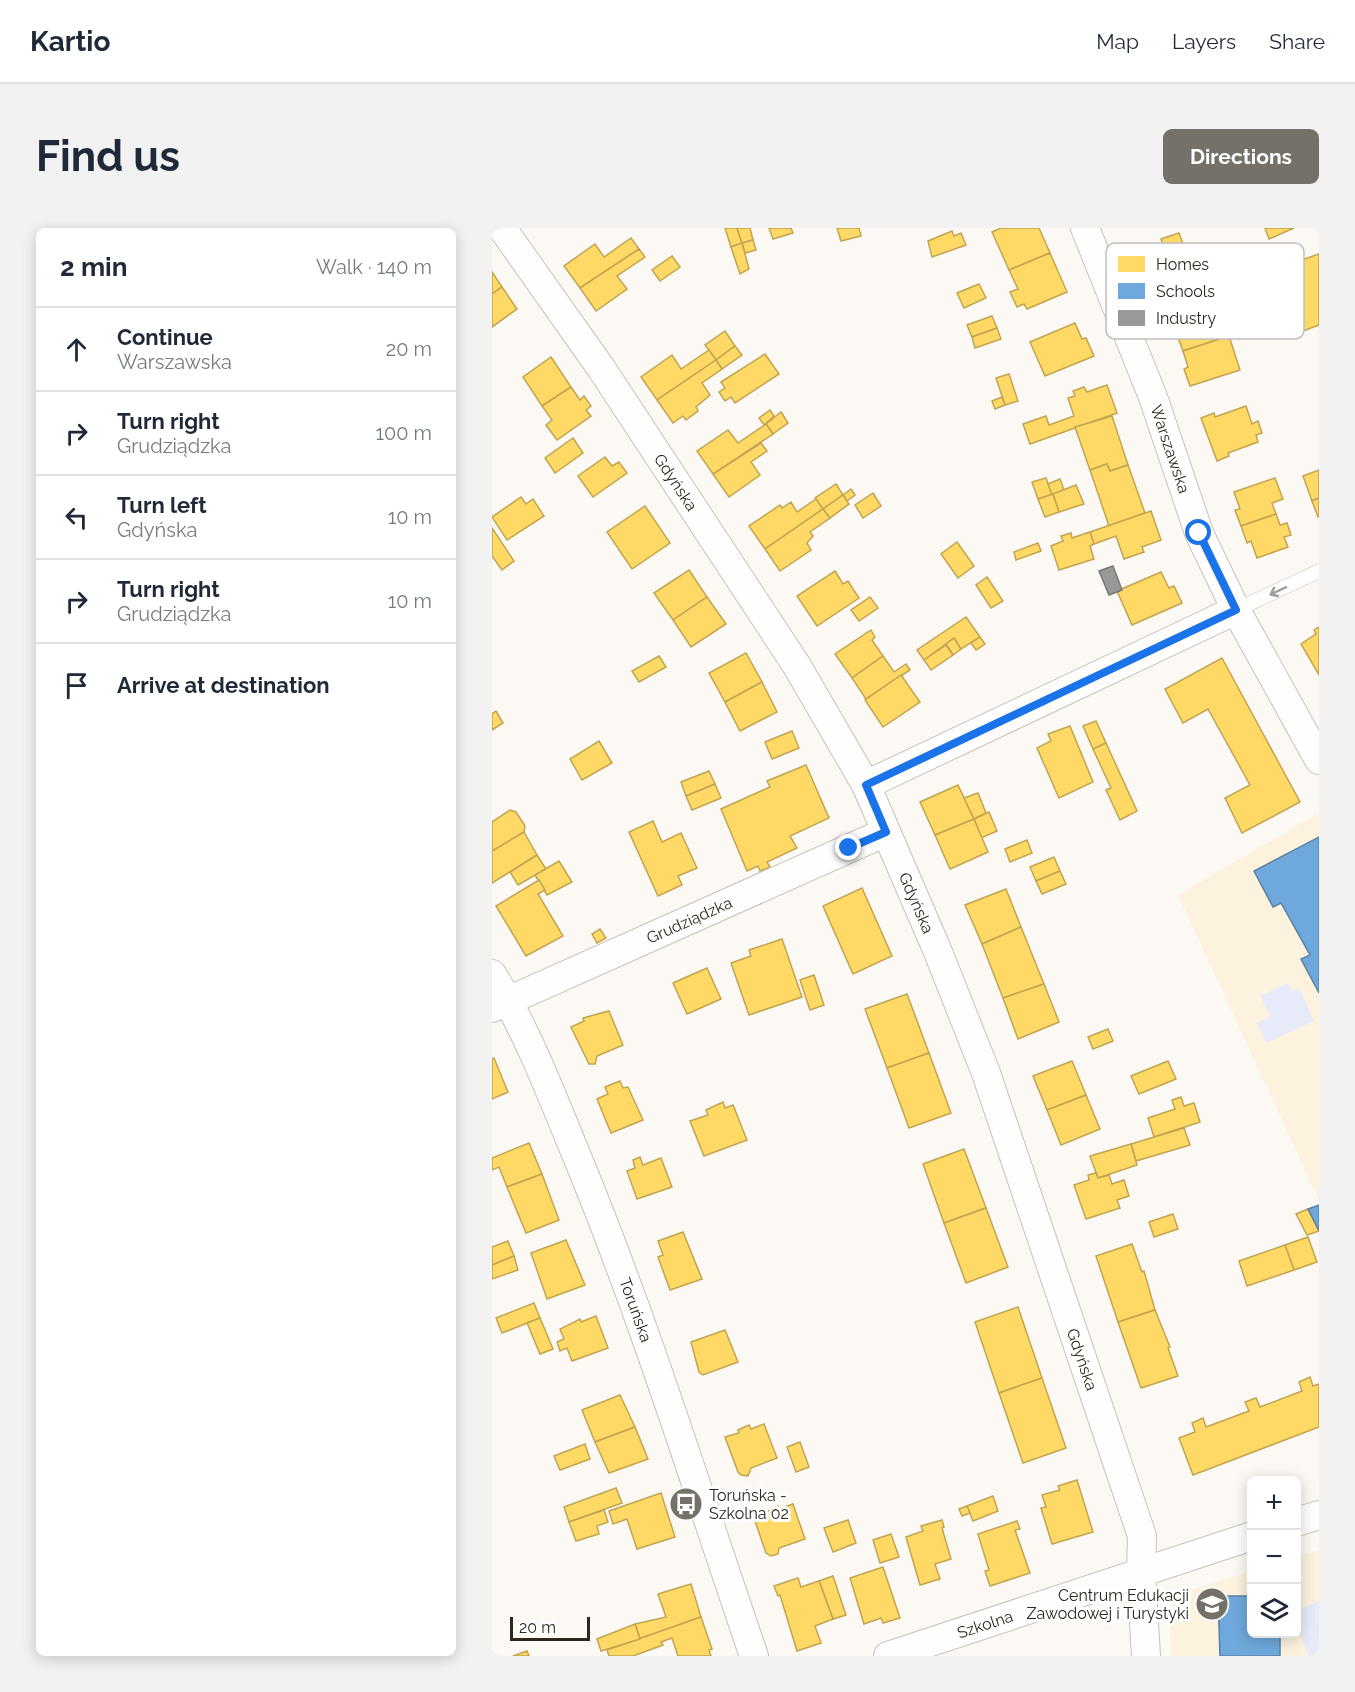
<!DOCTYPE html>
<meta charset="utf-8">
<style>
:root{--surface:#fff;--page:#f2f2f3;--text:#1f2937;--muted:#747a83;--line:#e0e1e3;--accent:#757169}
body{margin:0;font-family:Raleway,sans-serif;background:var(--page);color:var(--text)}
.controls{position:absolute;right:18px;bottom:18px;display:grid;overflow:hidden;border-radius:9px;box-shadow:0 3px 15px #0003}
.controls button{width:54px;height:54px;display:grid;place-items:center;padding:0;border:0;border-bottom:2px solid var(--line);background:var(--surface);color:var(--text);font:30px sans-serif}
.scale{position:absolute;left:18px;bottom:15px;width:80px;box-sizing:border-box;padding-left:6px;border:3px solid #2c281e;border-top:0;font-size:16px;line-height:21px;white-space:nowrap;color:#2c281e;-webkit-text-stroke:4px #fff;paint-order:stroke}
.stop{position:absolute;width:18px;height:18px;margin:-14px;border:4px solid #1a73e8;border-radius:50%;background:#fff}
.stop.end{background:#1a73e8;border-color:#fff;box-shadow:0 2px 6px #0008}
.list{margin:0;padding:0;list-style:none}
h2{display:flex;justify-content:space-between;align-items:center;height:78px;margin:0;padding:0 24px;font-size:26px}
h2 small{font-size:20px;font-weight:400;color:var(--muted)}
.list li{display:grid;grid-template-columns:39px 1fr auto;gap:18px;align-items:center;box-sizing:border-box;height:84px;padding:0 24px;border-top:2px solid var(--line)}
.list b{display:block;font-size:22px;white-space:nowrap}
.list p{margin:0;font-size:20px;white-space:nowrap;color:var(--muted)}
.list em{font-size:20px;font-style:normal;color:var(--muted)}
.icon{flex:none;width:33px;height:33px;fill:none;stroke:currentColor;stroke-width:2;stroke-linecap:round;stroke-linejoin:round}
.map{position:relative;flex:none;width:827px;height:1428px;overflow:hidden;border-radius:9px}
header{display:flex;align-items:center;gap:36px;box-sizing:border-box;height:84px;padding:0 30px;background:var(--surface);border-bottom:2px solid var(--line)}
header strong{font-size:28px}
nav{display:flex;gap:33px;margin-inline-start:auto;font-size:21px}
.intro{display:flex;align-items:center;justify-content:space-between;box-sizing:border-box;height:144px;padding:0 36px}
h1{margin:0;font-size:42px}
.button{padding:15px 27px;border-radius:9px;background:var(--accent);color:#fff;font-size:21px;font-weight:700}
main{display:flex;gap:36px;padding:0 36px}
aside{flex:1;background:var(--surface);border-radius:9px;box-shadow:0 3px 15px #0003}
.map>svg:first-child{display:block}
.built{fill:#fcf2de}
.green{fill:#e7eaf8}
.homes{fill:#ffd966;stroke:#c0a450;stroke-width:1.5}
.schools{fill:#6fa8dc;stroke:#5b82a3;stroke-width:1.5}
.industry{fill:#999;stroke:#787774;stroke-width:1.5}
.lines{fill:none;stroke-linecap:round;stroke-linejoin:round}
.lane-casing{stroke:#c6c2bb;stroke-width:15}
.street-casing{stroke:#c6c2bb;stroke-width:30}
.lane{stroke:#fffefd;stroke-width:14}
.street{stroke:#fffefd;stroke-width:28}
.oneway{stroke:#a09e99}
.route{stroke:#1a73e8;stroke-width:8}
.labels{text-anchor:middle;stroke-width:6;stroke-linejoin:round;paint-order:stroke}
.street-label{font-size:16px;fill:#2c281e;stroke:#fff}
.poi-label{font-size:16px;fill:#2c281e;stroke:#fff;text-anchor:start}
.key{fill:#fff;stroke:#c0bebc;stroke-width:1.5}
.key-label{font-size:16px;fill:#2c281e}
</style>
<header>
<strong>Kartio</strong>
<nav><a>Map</a><a>Layers</a><a>Share</a></nav>
</header>
<div class="intro"><h1>Find us</h1><a class="button">Directions</a></div>
<main>
<aside>
<h2>2 min<small>Walk · 140 m</small></h2>
<ul class="list">
<li><svg class="icon" aria-label="ahead" viewBox="0 0 24 24"><path d="M12 20V5M6 11l6-6 6 6"/></svg><div><b>Continue</b><p>Warszawska</p></div><em>20 m</em></li>
<li><svg class="icon" aria-label="right" viewBox="0 0 24 24"><path d="M7 20v-9h11M14 6l5 5-5 5"/></svg><div><b>Turn right</b><p>Grudziądzka</p></div><em>100 m</em></li>
<li><svg class="icon" aria-label="left" viewBox="0 0 24 24"><path d="M17 20v-9H6M10 6l-5 5 5 5"/></svg><div><b>Turn left</b><p>Gdyńska</p></div><em>10 m</em></li>
<li><svg class="icon" aria-label="right" viewBox="0 0 24 24"><path d="M7 20v-9h11M14 6l5 5-5 5"/></svg><div><b>Turn right</b><p>Grudziądzka</p></div><em>10 m</em></li>
<li><svg class="icon" aria-label="arrive" viewBox="0 0 24 24"><path d="M6 21V4h12l-3 4 3 4H6"/></svg><div><b>Arrive at destination</b></div></li>
</ul>
</aside>
<div class="map">
<svg width="827" height="1428" viewBox="0 0 827 1428">
<rect width="100%" height="100%" fill="#fcf9f4"/>
<g class="built">
<polygon points="827,585 827,972 686,667"/>
<polygon points="827,1322 827,1428 679,1428 677,1386 684,1367 759,1343 760,1406 804,1406 805,1329"/>
</g>
<g class="green">
<polygon points="796,755 799,763 807,760 822,793 774,815 764,795 778,789 768,768"/>
<polygon points="827,1373 827,1428 817,1428 805,1398 805,1382"/>
</g>
<g class="homes">
<polygon points="233,0 245,0 250,15 239,19"/>
<polygon points="245,0 258,0 261,12 250,15"/>
<polygon points="277,0 299,0 301,5 281,11"/>
<polygon points="345,0 367,0 369,8 349,13"/>
<polygon points="509,0 547,0 558,25 517,42 500,4"/>
<polygon points="773,0 802,0 777,11"/>
<polygon points="460,3 462,8 469,5 474,17 440,29 436,13"/>
<polygon points="687,5 705,54 670,67 666,54 661,56 665,53 654,24 649,24 671,16 669,11"/>
<polygon points="139,10 147,21 88,60 72,38 103,16 112,29"/>
<polygon points="261,12 264,22 253,25 250,15"/>
<polygon points="250,15 257,41 248,46 239,19"/>
<polygon points="147,21 153,29 125,48 135,61 104,83 88,60"/>
<polygon points="558,25 575,64 535,81 532,76 525,79 518,64 526,61 517,42"/>
<polygon points="827,26 827,97 803,106 781,42"/>
<polygon points="180,28 188,39 168,53 160,42"/>
<polygon points="0,44 10,59 0,66"/>
<polygon points="487,56 494,70 472,80 465,65"/>
<polygon points="10,59 25,81 0,99 0,66"/>
<polygon points="725,74 737,108 691,123 685,107 681,108 675,90"/>
<polygon points="500,88 505,100 480,109 475,97"/>
<polygon points="583,95 590,111 594,110 602,128 553,148 538,114"/>
<polygon points="505,100 509,111 483,120 480,109"/>
<polygon points="233,103 243,118 224,132 213,117"/>
<polygon points="737,108 748,142 698,158 692,141 696,139 691,123"/>
<polygon points="243,118 250,127 230,141 224,132"/>
<polygon points="217,122 224,132 165,172 149,149 180,127 189,141"/>
<polygon points="273,126 287,146 243,175 239,169 233,173 227,164 233,160 229,154"/>
<polygon points="59,129 79,159 50,178 31,149"/>
<polygon points="224,132 230,141 210,155 218,167 204,179 206,183 194,192 191,188 181,195 165,172"/>
<polygon points="517,146 526,173 513,177 504,150"/>
<polygon points="615,157 625,185 538,216 531,196 554,188 557,197 582,188 576,170 583,168 581,163 592,159 595,164"/>
<polygon points="79,159 88,172 92,168 99,178 94,182 99,188 65,212 54,197 60,192 50,178"/>
<polygon points="510,169 513,177 503,181 500,173"/>
<polygon points="754,178 760,196 766,193 770,205 764,207 766,214 736,225 737,228 725,233 709,190 722,185 723,189"/>
<polygon points="278,182 282,188 272,197 267,190"/>
<polygon points="289,184 296,195 281,206 274,196"/>
<polygon points="620,188 636,237 618,243 615,236 598,242 583,199"/>
<polygon points="274,196 281,206 221,246 205,223 236,202 246,215"/>
<polygon points="81,210 91,225 63,245 53,230"/>
<polygon points="269,215 275,223 259,234 268,247 237,269 221,246"/>
<polygon points="113,229 120,238 127,234 135,245 101,269 86,248"/>
<polygon points="615,236 618,243 636,237 653,285 617,298 598,242"/>
<polygon points="827,242 827,270 820,273 811,248"/>
<polygon points="554,250 560,267 546,271 540,254"/>
<polygon points="783,250 791,271 780,275 784,286 749,298 743,282 748,281 742,264"/>
<polygon points="568,251 572,262 560,267 556,256"/>
<polygon points="344,256 351,267 331,281 323,270"/>
<polygon points="584,257 592,276 567,284 561,266"/>
<polygon points="359,261 363,267 355,273 351,267"/>
<polygon points="381,265 389,278 371,290 363,277"/>
<polygon points="561,266 567,284 553,289 546,271"/>
<polygon points="351,267 357,276 338,290 331,281"/>
<polygon points="29,269 34,276 41,271 52,288 15,312 0,289"/>
<polygon points="827,270 827,288 826,289 820,273"/>
<polygon points="324,271 331,281 273,321 257,298 288,277 290,280 299,274 305,284"/>
<polygon points="153,278 178,315 140,341 115,304"/>
<polygon points="331,281 338,290 318,304 321,308 315,315 319,322 288,343 273,321"/>
<polygon points="659,283 669,312 650,319 652,324 632,331 624,308 602,316 598,304"/>
<polygon points="784,286 788,297 795,295 799,307 792,309 796,319 765,330 759,313 755,315 749,298"/>
<polygon points="0,300 22,333 10,342 0,328"/>
<polygon points="598,304 602,316 598,318 602,331 567,342 559,318 571,313 569,308 579,305 580,310"/>
<polygon points="465,314 482,338 466,350 449,326"/>
<polygon points="546,315 549,323 524,332 522,324"/>
<polygon points="197,342 215,369 181,392 162,365"/>
<polygon points="343,343 351,356 356,353 367,370 325,398 305,368"/>
<polygon points="669,344 677,360 682,358 690,375 640,397 625,363"/>
<polygon points="495,349 511,373 499,380 484,357"/>
<polygon points="215,369 234,396 199,419 181,392"/>
<polygon points="378,369 386,380 367,393 359,382"/>
<polygon points="474,389 488,409 469,421 462,410 432,432 425,422"/>
<polygon points="827,399 827,447 809,416 824,406 822,402"/>
<polygon points="379,402 383,409 380,412 391,428 360,450 343,426"/>
<polygon points="488,409 493,416 484,422 479,415"/>
<polygon points="462,410 469,421 461,427 454,416"/>
<polygon points="454,417 461,427 439,442 432,432"/>
<polygon points="254,425 270,454 233,474 217,445"/>
<polygon points="167,428 174,439 147,454 140,443"/>
<polygon points="391,428 402,444 414,436 418,442 374,471 360,450"/>
<polygon points="730,430 808,574 750,605 733,570 758,557 716,481 691,495 673,461"/>
<polygon points="409,447 428,474 391,499 373,472"/>
<polygon points="270,454 285,484 248,503 233,474"/>
<polygon points="4,483 11,495 0,502 0,486"/>
<polygon points="604,493 614,515 601,521 591,498"/>
<polygon points="578,498 601,554 567,570 545,520 559,513 556,506"/>
<polygon points="300,503 307,520 280,531 273,514"/>
<polygon points="107,513 120,535 90,552 78,531"/>
<polygon points="614,515 645,583 628,592 614,562 619,560 601,521"/>
<polygon points="314,537 337,590 298,608 305,620 275,634 278,639 268,643 266,638 255,643 229,581 278,559 275,553"/>
<polygon points="217,543 223,556 194,568 189,554"/>
<polygon points="223,556 229,570 200,582 194,568"/>
<polygon points="466,557 482,591 443,607 428,574"/>
<polygon points="486,565 494,585 482,591 472,570"/>
<polygon points="18,582 24,584 33,598 32,604 0,623 0,594"/>
<polygon points="497,584 505,603 489,610 482,591"/>
<polygon points="482,591 496,624 458,641 443,607"/>
<polygon points="161,593 170,614 189,605 205,640 186,648 190,657 166,668 137,604"/>
<polygon points="32,604 45,627 0,655 0,623"/>
<polygon points="535,612 540,625 518,634 513,621"/>
<polygon points="45,627 54,641 26,657 18,644"/>
<polygon points="562,629 568,643 544,653 538,639"/>
<polygon points="67,633 80,654 55,667 43,647"/>
<polygon points="568,643 574,656 550,666 544,653"/>
<polygon points="47,652 53,662 46,666 71,708 34,728 4,678"/>
<polygon points="370,660 400,728 361,746 331,678"/>
<polygon points="514,661 529,699 490,716 473,677"/>
<polygon points="529,699 552,756 511,770 490,716"/>
<polygon points="108,701 114,710 105,715 100,706"/>
<polygon points="290,711 310,769 257,787 239,735 259,728 257,722"/>
<polygon points="215,740 229,771 195,786 181,755"/>
<polygon points="322,747 332,777 318,782 308,752"/>
<polygon points="552,756 567,794 526,811 511,770"/>
<polygon points="415,766 437,825 395,840 373,781"/>
<polygon points="117,783 131,817 105,828 103,836 97,836 79,799 92,793 91,790"/>
<polygon points="616,801 621,813 601,821 596,809"/>
<polygon points="437,825 459,885 417,900 395,840"/>
<polygon points="2,830 16,864 0,871 0,831"/>
<polygon points="580,833 594,867 555,882 541,848"/>
<polygon points="676,833 684,851 647,866 639,848"/>
<polygon points="128,853 131,860 136,859 151,892 119,905 105,871 116,866 113,859"/>
<polygon points="594,867 608,901 569,917 555,882"/>
<polygon points="689,869 692,878 702,875 708,894 662,909 656,890 683,881 680,872"/>
<polygon points="231,874 233,880 241,877 255,912 212,928 198,893 216,887 214,882"/>
<polygon points="692,900 698,917 644,933 639,916"/>
<polygon points="37,915 50,946 15,959 7,939 0,942 0,930"/>
<polygon points="639,916 645,937 606,950 598,928"/>
<polygon points="472,921 494,980 452,995 431,936"/>
<polygon points="148,929 151,937 169,930 180,959 145,971 135,943 143,940 141,932"/>
<polygon points="604,945 606,950 617,947 620,956 632,952 637,968 625,972 628,980 594,991 582,957 597,952 596,947"/>
<polygon points="50,946 67,992 34,1005 15,959"/>
<polygon points="494,980 516,1039 474,1055 452,995"/>
<polygon points="816,981 827,1003 815,1007 804,986"/>
<polygon points="681,986 686,1001 662,1009 657,994"/>
<polygon points="191,1004 210,1051 178,1062 166,1029 171,1027 166,1013"/>
<polygon points="816,1009 825,1034 802,1042 793,1017"/>
<polygon points="74,1012 93,1057 55,1071 39,1025"/>
<polygon points="16,1013 22,1028 0,1037 0,1019"/>
<polygon points="640,1016 650,1044 652,1043 663,1082 626,1094 604,1028"/>
<polygon points="793,1017 802,1042 755,1058 747,1033"/>
<polygon points="22,1028 26,1042 0,1051 0,1037"/>
<polygon points="42,1075 48,1090 10,1105 4,1090"/>
<polygon points="526,1079 550,1150 507,1165 483,1094"/>
<polygon points="663,1082 678,1119 676,1120 686,1148 649,1160 626,1094"/>
<polygon points="104,1088 116,1120 80,1133 75,1120 68,1123 65,1114 72,1111 68,1101 88,1091 89,1094"/>
<polygon points="48,1090 61,1121 48,1126 35,1095"/>
<polygon points="233,1102 246,1134 211,1147 207,1144 199,1114"/>
<polygon points="818,1149 821,1158 827,1156 827,1199 701,1247 687,1210 703,1204 700,1195 711,1190 714,1199 757,1183 753,1174 764,1170 768,1179 810,1163 807,1154"/>
<polygon points="550,1150 574,1220 531,1235 507,1165"/>
<polygon points="128,1167 143,1199 103,1214 90,1182"/>
<polygon points="272,1196 285,1230 259,1240 256,1248 249,1247 246,1244 233,1209 247,1205 246,1202 257,1197 259,1201"/>
<polygon points="143,1199 156,1231 117,1245 103,1214"/>
<polygon points="308,1214 317,1239 304,1244 295,1219"/>
<polygon points="93,1216 98,1231 68,1242 62,1228"/>
<polygon points="585,1252 601,1304 560,1316 549,1280 554,1279 550,1267 568,1262 566,1258"/>
<polygon points="124,1260 130,1275 77,1294 72,1279"/>
<polygon points="169,1265 183,1309 145,1321 135,1291 121,1296 117,1283"/>
<polygon points="501,1268 506,1283 481,1293 475,1278"/>
<polygon points="301,1276 313,1311 287,1320 286,1326 279,1328 274,1325 262,1290 286,1278 287,1281"/>
<polygon points="475,1278 478,1285 470,1288 467,1281"/>
<polygon points="112,1282 116,1294 105,1298 107,1306 84,1313 77,1294"/>
<polygon points="356,1292 364,1315 341,1324 332,1300"/>
<polygon points="450,1292 452,1299 450,1300 459,1331 443,1336 448,1351 428,1357 414,1309 431,1303 429,1298"/>
<polygon points="525,1293 528,1301 523,1302 538,1345 498,1358 493,1343 497,1342 486,1306"/>
<polygon points="399,1306 407,1329 388,1335 381,1312"/>
<polygon points="391,1339 408,1390 391,1395 389,1390 372,1396 358,1350"/>
<polygon points="341,1348 354,1387 341,1391 327,1353"/>
<polygon points="306,1350 309,1359 327,1353 341,1391 323,1398 329,1415 305,1423 288,1367 286,1368 282,1358"/>
<polygon points="199,1356 209,1389 148,1411 143,1396 174,1389 166,1366"/>
<polygon points="209,1389 220,1421 217,1422 219,1428 186,1428 180,1410 169,1414 171,1417 141,1428 117,1428 115,1422"/>
<polygon points="143,1396 148,1411 109,1423 105,1411"/>
<polygon points="35,1423 37,1428 21,1428"/>
</g>
<g class="schools">
<polygon points="827,609 827,765 809,731 818,727 789,675 781,679 762,643"/>
<polygon points="827,977 827,1003 816,981"/>
<polygon points="726,1368 760,1368 760,1406 788,1406 788,1428 728,1428"/>
</g>
<polygon class="industry" points="621,338 630,362 617,367 607,343"/>
<g class="lines">
<g class="lane-casing">
<polyline id="lane" points="744,382 827,343"/>
</g>
<g class="street-casing">
<g id="street">
<path id="s1" d="M10,0L109,140L305,438L374,557L446,724L494,845L650,1308L649,1344L654,1428"/>
<path id="s2" d="M593,0L661,169L707,305L744,382L827,532"/>
<polyline points="374,557 744,382"/>
<path id="s3" d="M0,746C36,804 60,868 86,931C153,1093 205,1262 262,1428"/>
<path id="s4" d="M0,780L394,604"/>
<polyline points="804,1294 827,1287"/>
<path id="s5" d="M396,1428L760,1308"/>
</g>
</g>
<use href="#lane" class="lane"/>
<use href="#street" class="street"/>
</g>
<defs><path id="oneway-shaft" d="M-6 0H5M1.5-3L5.5 0L1.5 3" fill="none" stroke-width="1.6" stroke-linecap="round" stroke-linejoin="round" transform="scale(1.5)"/></defs>
<use class="oneway" href="#oneway-shaft" transform="translate(786 363) rotate(155)"/>
<g class="lines">
<polyline class="route" points="357,620 394,604 374,557 744,382 707,305"/>
</g>
<defs>
<g id="bus-disc" transform="scale(1.725)"><circle r="9.5" fill="#757169" stroke="#fff"/><path d="M-5-6H5V4H4V6H2V4H-2V6H-4V4H-5ZM-3.5-4V0h7V-4ZM-3.5 1.2v1.5H-2V1.2ZM2 1.2v1.5H3.5V1.2Z" fill="#fff"/></g>
<g id="school-disc" transform="scale(1.725)"><circle r="9.5" fill="#757169" stroke="#fff"/><path d="M0-5L7-2L0 1L-7-2ZM-4 1L0 2.5L4 1V4Q0 6-4 4Z" fill="#fff"/></g>
</defs>
<g fill-rule="evenodd">
<use href="#bus-disc" x="194" y="1276"/>
<use href="#school-disc" x="720" y="1376"/>
</g>
<g class="labels">
<g class="street-label">
<text dy="6" stroke="none"><textPath href="#s2" startOffset="237">Warszawska</textPath></text>
<text dy="6" stroke="none"><textPath href="#s1" startOffset="308">Gdyńska</textPath></text>
<text dy="6" stroke="none"><textPath href="#s1" startOffset="794">Gdyńska</textPath></text>
<text dy="6" stroke="none"><textPath href="#s4" startOffset="216">Grudziądzka</textPath></text>
<text dy="6" stroke="none"><textPath href="#s3" startOffset="366">Toruńska</textPath></text>
<text dy="6" stroke="none"><textPath href="#s1" startOffset="1280">Gdyńska</textPath></text>
<text dy="6" stroke="none"><textPath href="#s5" startOffset="102">Szkolna</textPath></text>
</g>
<g class="poi-label">
<text x="217" y="1273">Toruńska -<tspan x="217" dy="18">Szkolna 02</tspan></text>
<text x="697" y="1373" text-anchor="end">Centrum Edukacji<tspan x="697" dy="18">Zawodowej i Turystyki</tspan></text>
</g>
</g>
<rect x="614" y="15" width="198" height="96" rx="9" class="key"/>
<rect x="626" y="28" width="27" height="16" fill="#ffd966"/>
<rect x="626" y="55" width="27" height="16" fill="#6fa8dc"/>
<rect x="626" y="82" width="27" height="16" fill="#999"/>
<g class="key-label">
<text x="664" y="42">Homes</text>
<text x="664" y="69">Schools</text>
<text x="664" y="96">Industry</text>
</g>
</svg>
<div class="controls">
<button>+</button>
<button>−</button>
<button><svg class="icon" aria-label="layers" viewBox="0 0 24 24"><path d="M12 4l9 5-9 5-9-5zM3 14l9 5 9-5"/></svg></button>
</div>
<div class="scale">20 m</div>
<div class="stop" style="left:707px;top:305px"></div>
<div class="stop end" style="left:357px;top:620px"></div>
</div>
</main>
